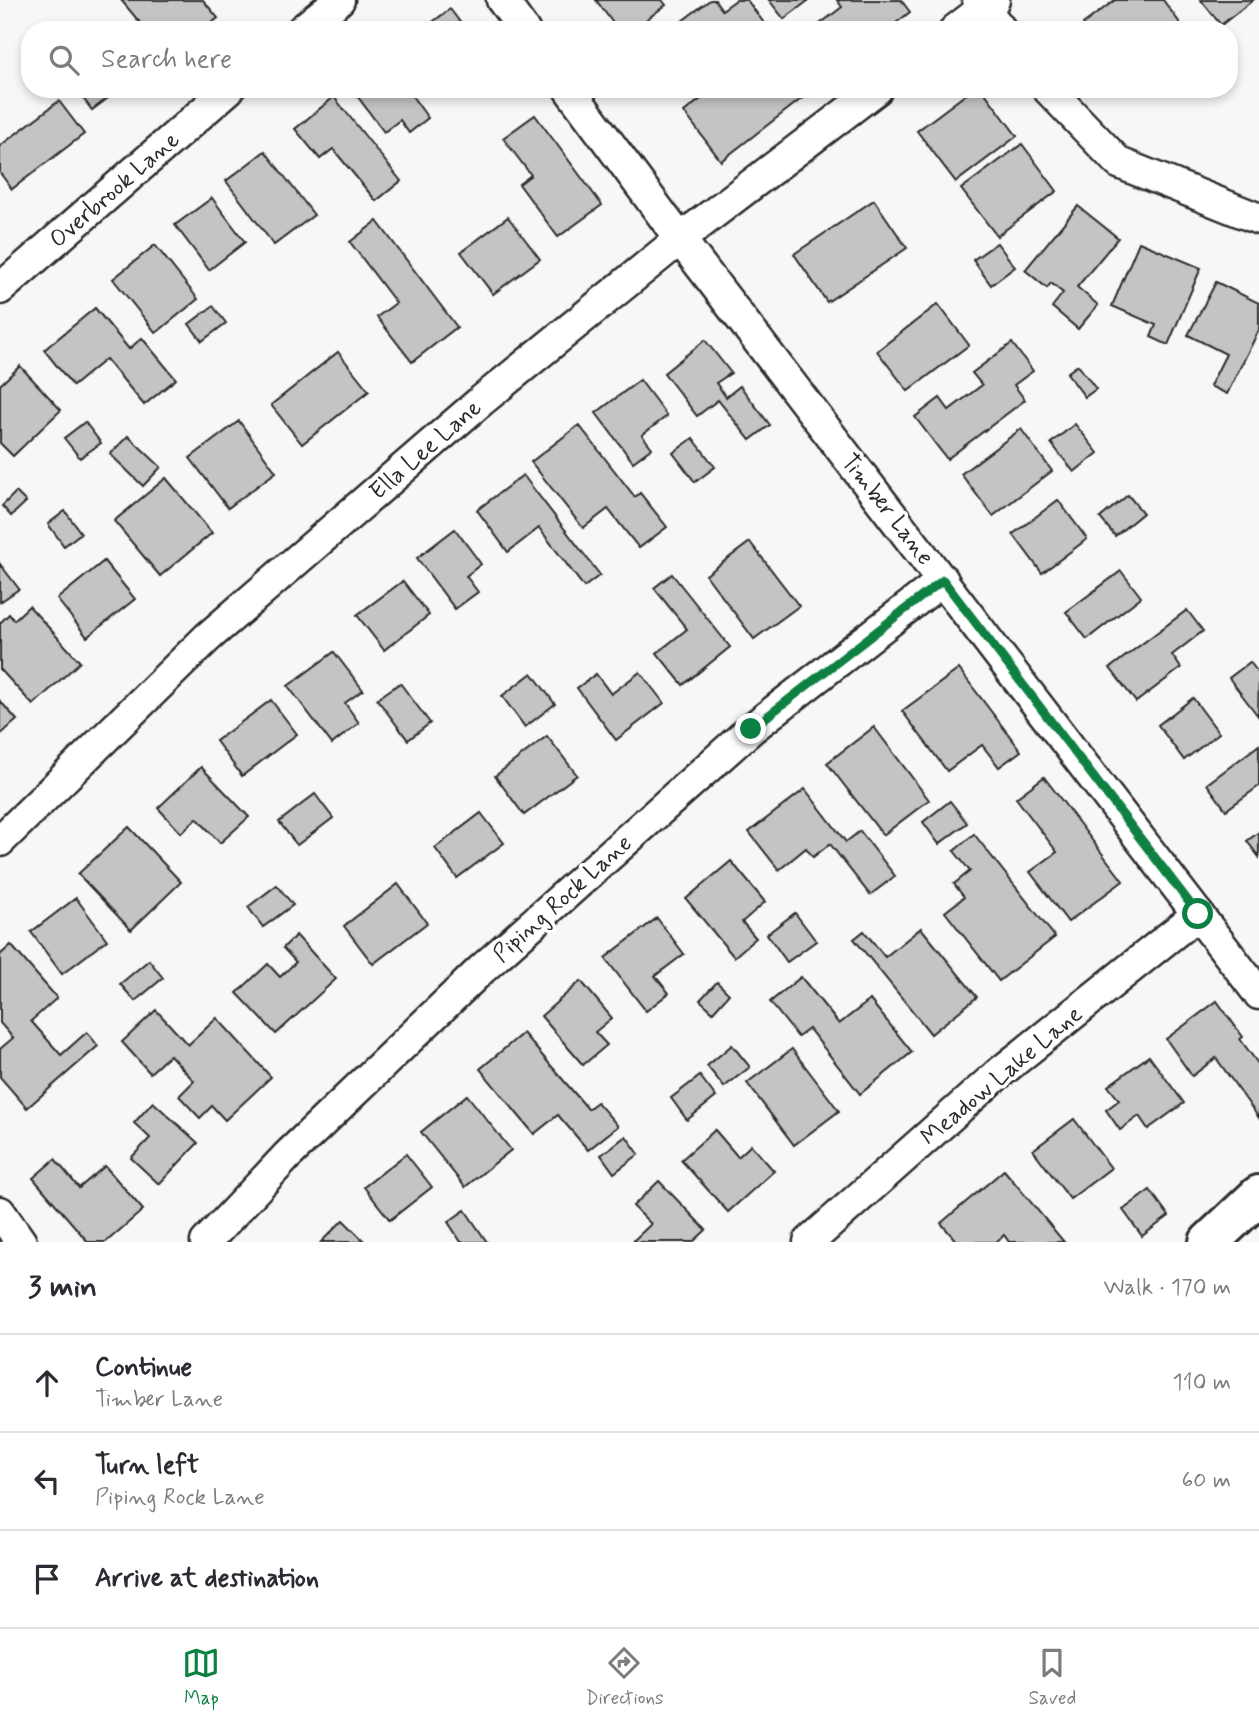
<!DOCTYPE html>
<meta charset="utf-8">
<style>
:root{--surface:#fff;--page:#f2f2f3;--text:#2b2b33;--muted:#7c7c81;--line:#e1e1e2;--accent:#0b8043}
body{margin:0;font-family:Mynerve,sans-serif;background:var(--page);color:var(--text)}
.stop{position:absolute;width:21px;height:21px;margin:-16px;border:5px solid #0b8043;border-radius:50%;background:#fff}
.stop.end{background:#0b8043;border-color:#fff;box-shadow:0 2px 7px #0008}
.list{margin:0;padding:0;list-style:none}
h2{display:flex;justify-content:space-between;align-items:center;height:91px;margin:0;padding:0 28px;font-size:30px}
h2 small{font-size:23px;font-weight:400;color:var(--muted)}
.list li{display:grid;grid-template-columns:46px 1fr auto;gap:21px;align-items:center;box-sizing:border-box;height:98px;padding:0 28px;border-top:2px solid var(--line)}
.list b{display:block;font-size:26px;white-space:nowrap}
.list p{margin:0;font-size:23px;white-space:nowrap;color:var(--muted)}
.list em{font-size:23px;font-style:normal;color:var(--muted)}
.icon{flex:none;width:38px;height:38px;fill:none;stroke:currentColor;stroke-width:2;stroke-linecap:round;stroke-linejoin:round}
.map{position:relative;flex:none;width:1259px;height:1242px;overflow:hidden}
.search{position:absolute;background:var(--surface);box-shadow:0 4px 10px #0003;left:21px;right:21px;top:21px;height:77px;display:flex;align-items:center;gap:18px;box-sizing:border-box;padding:0 24px;border-radius:28px;color:var(--muted);font-size:26px}
.sheet{height:385px;background:var(--surface)}
nav{display:flex;justify-content:space-around;align-items:center;box-sizing:border-box;height:98px;border-top:2px solid var(--line);background:var(--surface);font-size:19px;color:var(--muted)}
nav a{display:grid;justify-items:center;gap:4px}
nav .on{color:var(--accent)}
.map>svg:first-child{display:block}
.building{fill:#c4c4c4;stroke:#2b2b2b;stroke-width:2}
.lines{fill:none;stroke-linecap:round;stroke-linejoin:round}
.minor-casing{stroke:#2b2b2b;stroke-width:35}
.secondary-casing{stroke:#2b2b2b;stroke-width:44}
.minor{stroke:#fff;stroke-width:30}
.secondary{stroke:#fff;stroke-width:38}
.route{stroke:#0b8043;stroke-width:9}
.labels{text-anchor:middle;stroke-width:7;stroke-linejoin:round;paint-order:stroke}
.street-label{font-size:24px;fill:#2b2b2b;stroke:#fff}
</style>
<div class="map">
<svg width="1259" height="1242" viewBox="0 0 1259 1242">
<rect width="100%" height="100%" fill="#f7f7f7"/>
<filter id="ink" filterUnits="userSpaceOnUse"><feTurbulence type="fractalNoise" baseFrequency=".0143" numOctaves="2"/><feDisplacementMap in="SourceGraphic" scale="14" xChannelSelector="R" yChannelSelector="G"/><feConvolveMatrix kernelMatrix="1 2 1 2 8 2 1 2 1" color-interpolation-filters="sRGB"/></filter>
<g filter="url(#ink)">
<g class="building">
<polygon points="121,0 203,0 218,18 203,30 146,30"/>
<polygon points="596,0 662,0 666,5 632,30 618,30"/>
<polygon points="710,0 715,0 722,10 736,0 747,0 764,23 755,30 670,30"/>
<polygon points="769,0 809,0 784,19"/>
<polygon points="837,0 901,0 910,12 887,30 812,30 842,7"/>
<polygon points="1115,0 1163,0 1185,30 1087,30 1083,24"/>
<polygon points="1201,0 1253,0 1221,25"/>
<polygon points="450,9 466,30 422,30"/>
<polygon points="76,89 120,89 92,110"/>
<polygon points="352,89 407,89 428,118 409,133 400,120 384,132"/>
<polygon points="714,89 740,89 742,92 745,89 814,89 721,161 684,112"/>
<polygon points="973,89 982,89 1017,136 956,182 917,131"/>
<polygon points="334,97 401,181 376,201 333,149 320,159 295,129"/>
<polygon points="59,101 84,134 12,189 0,173 0,146"/>
<polygon points="535,115 602,205 558,237 519,184 531,175 503,138"/>
<polygon points="1022,144 1057,191 997,236 961,189"/>
<polygon points="265,151 314,215 274,245 226,181"/>
<polygon points="212,198 245,242 209,270 175,225"/>
<polygon points="874,200 907,248 827,302 794,254"/>
<polygon points="1078,206 1118,238 1077,287 1098,305 1078,329 1052,307 1063,293 1051,283 1047,288 1025,270"/>
<polygon points="508,217 540,259 493,294 461,252"/>
<polygon points="377,221 457,327 412,362 377,317 396,303 350,242"/>
<polygon points="1139,242 1201,268 1168,345 1151,337 1156,325 1112,306"/>
<polygon points="997,243 1015,267 991,285 973,260"/>
<polygon points="155,245 198,299 156,333 113,279"/>
<polygon points="1216,282 1259,303 1259,330 1227,394 1210,386 1226,354 1188,335"/>
<polygon points="938,304 969,345 908,391 877,351"/>
<polygon points="213,306 226,323 202,341 189,324"/>
<polygon points="95,308 129,349 142,338 176,379 144,405 106,359 73,386 44,350"/>
<polygon points="705,340 731,373 716,383 726,397 740,386 770,425 750,440 718,400 697,416 664,373"/>
<polygon points="1012,343 1033,371 1014,385 1025,400 947,459 915,417 940,398 949,410 982,385 972,373"/>
<polygon points="338,352 369,391 302,444 271,405"/>
<polygon points="1078,365 1096,389 1085,397 1067,373"/>
<polygon points="20,366 61,410 13,456 0,443 0,385"/>
<polygon points="640,380 667,416 642,435 652,448 633,462 596,413"/>
<polygon points="239,421 276,472 228,508 190,458"/>
<polygon points="85,422 101,443 80,458 64,438"/>
<polygon points="1075,424 1098,453 1074,472 1051,443"/>
<polygon points="579,425 635,497 640,493 667,527 639,548 608,509 583,528 531,462"/>
<polygon points="1021,429 1052,471 993,516 961,474"/>
<polygon points="128,436 161,467 143,486 110,454"/>
<polygon points="693,438 715,467 695,482 673,453"/>
<polygon points="523,475 600,575 584,587 539,528 508,552 477,510"/>
<polygon points="166,478 212,533 160,576 114,521"/>
<polygon points="16,492 26,502 11,516 2,506"/>
<polygon points="1128,495 1143,513 1115,536 1100,518"/>
<polygon points="1058,500 1087,539 1042,573 1013,534"/>
<polygon points="65,511 81,533 64,546 48,524"/>
<polygon points="455,529 481,564 466,576 478,592 455,609 417,558"/>
<polygon points="750,542 799,606 754,639 706,575"/>
<polygon points="104,561 135,599 87,637 57,599"/>
<polygon points="0,564 19,589 0,602"/>
<polygon points="1121,571 1141,597 1087,639 1066,612"/>
<polygon points="672,574 730,647 683,685 657,653 687,629 654,588"/>
<polygon points="403,581 429,615 384,650 357,615"/>
<polygon points="29,606 80,662 33,705 0,669 0,623 9,614 14,620"/>
<polygon points="1187,610 1203,631 1172,655 1181,668 1136,702 1110,668"/>
<polygon points="334,652 363,690 345,703 359,723 332,744 288,686"/>
<polygon points="1250,662 1259,674 1258,716 1229,678"/>
<polygon points="959,669 1021,751 999,767 982,745 947,771 902,711"/>
<polygon points="640,672 664,703 616,740 577,688 596,674 611,694"/>
<polygon points="532,673 555,704 525,727 502,696"/>
<polygon points="400,683 430,723 408,740 377,699"/>
<polygon points="1193,698 1219,733 1184,760 1158,725"/>
<polygon points="271,700 297,734 242,776 216,741"/>
<polygon points="0,701 17,720 0,735"/>
<polygon points="874,727 929,800 883,835 827,763"/>
<polygon points="547,736 577,775 524,815 495,776"/>
<polygon points="1259,745 1259,786 1226,810 1207,784"/>
<polygon points="201,767 249,817 220,843 197,818 181,833 158,808"/>
<polygon points="1044,777 1123,881 1068,922 1030,872 1057,852 1016,798"/>
<polygon points="805,789 846,842 860,831 895,876 870,895 830,844 813,857 806,848 779,870 749,832"/>
<polygon points="315,794 333,818 297,845 279,822"/>
<polygon points="950,801 967,823 939,844 923,822"/>
<polygon points="481,813 504,843 457,878 435,848"/>
<polygon points="129,827 181,882 131,930 78,874"/>
<polygon points="1259,832 1259,857 1247,841"/>
<polygon points="974,834 1055,937 999,981 945,912 964,897 954,884 970,871 954,851"/>
<polygon points="731,861 765,902 742,922 756,938 734,957 686,899"/>
<polygon points="398,884 427,923 373,964 344,926"/>
<polygon points="277,885 293,905 263,927 248,907"/>
<polygon points="76,898 107,940 62,974 31,932"/>
<polygon points="795,913 816,941 787,962 767,934"/>
<polygon points="657,918 684,954 655,976 669,993 646,1011 605,958"/>
<polygon points="921,928 977,997 931,1034 854,939 864,931 885,957"/>
<polygon points="296,935 336,979 276,1034 237,993 268,964 280,977 296,962 283,948"/>
<polygon points="11,945 57,998 31,1021 61,1055 87,1032 98,1046 27,1108 0,1077 0,1049 13,1038 0,1023 0,955"/>
<polygon points="149,960 163,978 135,1001 120,984"/>
<polygon points="801,977 839,1024 870,1000 912,1052 860,1094 809,1029 798,1037 770,1002"/>
<polygon points="581,981 612,1018 595,1032 607,1045 583,1065 541,1016"/>
<polygon points="717,982 729,994 713,1012 700,1000"/>
<polygon points="1217,1001 1243,1037 1240,1039 1259,1065 1259,1118 1216,1058 1192,1076 1166,1039"/>
<polygon points="156,1010 188,1045 217,1018 271,1077 225,1120 212,1106 200,1118 179,1096 194,1081 170,1055 150,1073 122,1042"/>
<polygon points="523,1033 588,1109 597,1102 618,1126 588,1150 558,1115 534,1134 480,1069"/>
<polygon points="732,1045 750,1067 724,1087 707,1066"/>
<polygon points="792,1049 839,1111 794,1145 747,1083"/>
<polygon points="1149,1056 1184,1103 1148,1129 1139,1116 1120,1130 1106,1110 1119,1100 1108,1086"/>
<polygon points="700,1076 716,1097 687,1120 671,1098"/>
<polygon points="467,1095 511,1150 465,1187 421,1132"/>
<polygon points="153,1102 198,1143 159,1184 131,1158 150,1138 134,1123"/>
<polygon points="1074,1119 1111,1168 1070,1199 1033,1150"/>
<polygon points="715,1130 738,1157 751,1145 774,1171 728,1212 681,1160"/>
<polygon points="626,1136 639,1154 614,1173 601,1155"/>
<polygon points="406,1154 432,1187 390,1220 364,1187"/>
<polygon points="55,1159 79,1188 105,1166 143,1210 106,1242 88,1242 33,1178"/>
<polygon points="1004,1170 1064,1242 1009,1242 1004,1235 996,1242 957,1242 941,1223"/>
<polygon points="659,1181 706,1230 693,1242 632,1242 651,1224 633,1206"/>
<polygon points="1150,1190 1169,1216 1142,1236 1123,1210"/>
<polygon points="465,1210 487,1242 461,1242 448,1222"/>
<polygon points="343,1220 365,1242 321,1242"/>
</g>
<g class="lines">
<g class="minor-casing">
<g id="minor">
<polyline points="502,0 524,30"/>
<polyline points="978,0 1001,30"/>
<polyline points="302,30 339,0"/>
<polyline points="955,30 994,0"/>
<polyline points="569,89 680,239 1259,994"/>
<polyline points="1048,89 1119,163 1259,219"/>
<polyline points="0,289 229,89"/>
<polyline points="0,841 208,637 481,401 680,239 877,89"/>
<polyline points="0,1212 21,1242"/>
<polyline points="206,1242 287,1156 482,969 751,729 943,580"/>
<polyline points="809,1242 998,1074 1198,914"/>
</g>
</g>
<g class="secondary-casing">
<polyline id="secondary" points="1209,1242 1259,1195"/>
</g>
<use href="#minor" class="minor"/>
<use href="#secondary" class="secondary"/>
</g>
</g>
<g class="lines" filter="url(#ink)">
<polyline class="route" points="751,729 943,580 1198,914"/>
</g>
<g class="labels">
<g class="street-label">
<text transform="translate(114 189) rotate(-41)" y="8">Overbrook Lane</text>
<text transform="translate(425 449) rotate(-41)" y="8">Ella Lee Lane</text>
<text transform="translate(888 509) rotate(52)" y="8">Timber Lane</text>
<text transform="translate(562 898) rotate(-42)" y="8">Piping Rock Lane</text>
<text transform="translate(1001 1075) rotate(-40)" y="8">Meadow Lake Lane</text>
</g>
</g>
</svg>
<div class="stop" style="left:1198px;top:914px"></div>
<div class="stop end" style="left:751px;top:729px"></div>
<div class="search"><svg class="icon" aria-label="search" viewBox="0 0 24 24"><circle cx="10" cy="10" r="6"/><path d="M15 15l6 6"/></svg>Search here</div>
</div>
<section class="sheet">
<h2>3 min<small>Walk · 170 m</small></h2>
<ul class="list">
<li><svg class="icon" aria-label="ahead" viewBox="0 0 24 24"><path d="M12 20V5M6 11l6-6 6 6"/></svg><div><b>Continue</b><p>Timber Lane</p></div><em>110 m</em></li>
<li><svg class="icon" aria-label="left" viewBox="0 0 24 24"><path d="M17 20v-9H6M10 6l-5 5 5 5"/></svg><div><b>Turn left</b><p>Piping Rock Lane</p></div><em>60 m</em></li>
<li><svg class="icon" aria-label="arrive" viewBox="0 0 24 24"><path d="M6 21V4h12l-3 4 3 4H6"/></svg><div><b>Arrive at destination</b></div></li>
</ul>
</section>
<nav>
<a class="on"><svg class="icon" aria-label="map" viewBox="0 0 24 24"><path d="M3 6l6-2 6 2 6-2v14l-6 2-6-2-6 2zM9 4v14M15 6v14"/></svg>Map</a>
<a><svg class="icon" aria-label="directions" viewBox="0 0 24 24"><path d="M12 3l9 9-9 9-9-9zM9 14v-3h6M13 9l2 2-2 2"/></svg>Directions</a>
<a><svg class="icon" aria-label="saved" viewBox="0 0 24 24"><path d="M7 4h10v16l-5-4-5 4z"/></svg>Saved</a>
</nav>
